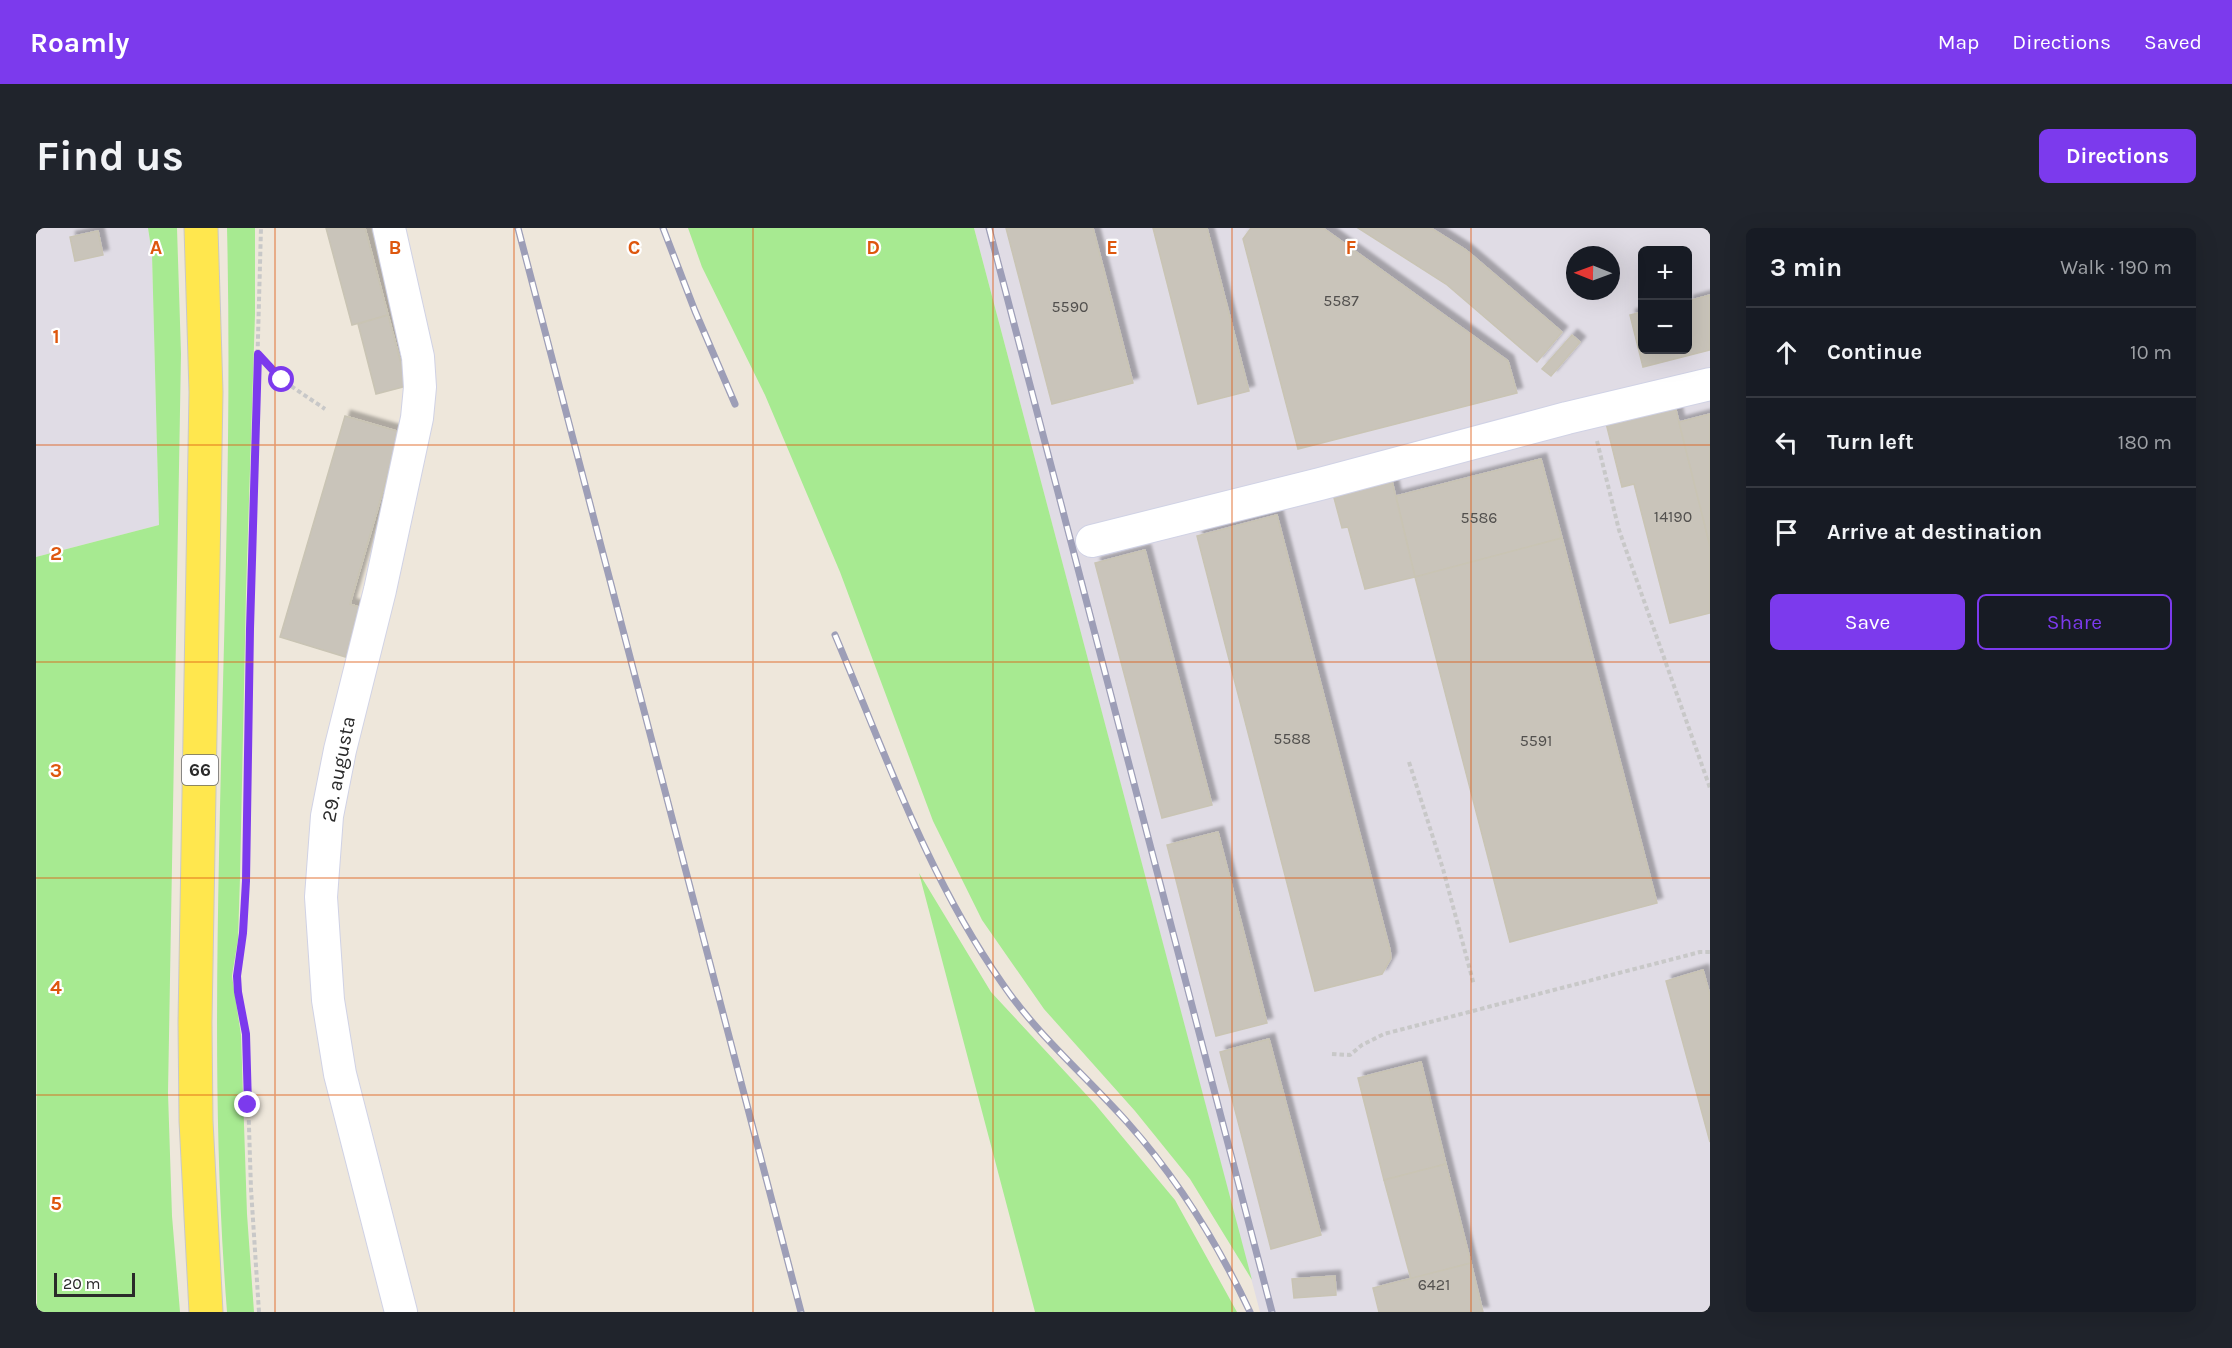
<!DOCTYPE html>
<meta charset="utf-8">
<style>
:root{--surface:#171b24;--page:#20242c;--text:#f1f3f6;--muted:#9ea1a6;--line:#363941;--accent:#7c3aed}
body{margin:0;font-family:Karla,sans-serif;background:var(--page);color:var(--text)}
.controls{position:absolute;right:18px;top:18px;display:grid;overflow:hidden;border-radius:9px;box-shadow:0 6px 24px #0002}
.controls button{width:54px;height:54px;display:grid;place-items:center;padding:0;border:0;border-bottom:2px solid var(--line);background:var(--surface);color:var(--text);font:30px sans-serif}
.compass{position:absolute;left:1530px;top:18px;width:54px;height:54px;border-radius:50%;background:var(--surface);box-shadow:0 6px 24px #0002;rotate:271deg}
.scale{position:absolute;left:18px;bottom:15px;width:81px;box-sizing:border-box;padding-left:6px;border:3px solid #2a2a2a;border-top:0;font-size:16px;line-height:21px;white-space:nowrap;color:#2a2a2a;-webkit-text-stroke:4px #fff;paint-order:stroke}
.stop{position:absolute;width:18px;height:18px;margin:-14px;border:4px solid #7c3aed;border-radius:50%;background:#fff}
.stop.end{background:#7c3aed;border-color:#fff;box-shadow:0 2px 6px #0008}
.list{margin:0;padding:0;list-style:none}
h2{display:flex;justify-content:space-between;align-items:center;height:78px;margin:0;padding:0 24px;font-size:26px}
h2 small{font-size:20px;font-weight:400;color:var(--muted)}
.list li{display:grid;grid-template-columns:39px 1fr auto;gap:18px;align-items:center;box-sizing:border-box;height:90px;padding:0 24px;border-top:2px solid var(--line)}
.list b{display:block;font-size:22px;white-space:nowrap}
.list em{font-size:20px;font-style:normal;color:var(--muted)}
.actions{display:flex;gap:12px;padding:18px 24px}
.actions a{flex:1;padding:14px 0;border:2px solid var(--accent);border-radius:9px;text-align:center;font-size:21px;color:var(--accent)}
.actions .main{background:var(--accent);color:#fff}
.icon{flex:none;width:33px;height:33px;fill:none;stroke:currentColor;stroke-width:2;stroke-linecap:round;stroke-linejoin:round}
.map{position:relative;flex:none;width:1674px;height:1084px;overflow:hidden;border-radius:9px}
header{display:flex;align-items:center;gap:36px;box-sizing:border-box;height:84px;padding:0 30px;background:var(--accent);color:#fff}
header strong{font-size:28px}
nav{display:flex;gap:33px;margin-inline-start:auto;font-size:21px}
.intro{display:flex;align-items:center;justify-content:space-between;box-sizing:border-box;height:144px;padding:0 36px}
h1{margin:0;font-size:42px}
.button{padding:15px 27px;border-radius:9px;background:var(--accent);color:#fff;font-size:21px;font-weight:700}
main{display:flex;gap:36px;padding:0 36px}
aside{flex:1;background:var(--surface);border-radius:9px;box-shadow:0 6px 24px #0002}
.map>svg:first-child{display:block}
.industrial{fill:#e0dce5;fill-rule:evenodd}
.green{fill:#a7ea91}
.building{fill:#c9c4ba;stroke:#c9c4b4;stroke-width:1.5;filter:url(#shadow)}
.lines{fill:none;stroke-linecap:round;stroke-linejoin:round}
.minor-casing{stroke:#d0d2e5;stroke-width:34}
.major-casing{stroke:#c8c8c8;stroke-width:35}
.path{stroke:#c8c8c8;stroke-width:4;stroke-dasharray:4.5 3;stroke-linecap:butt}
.minor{stroke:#fff;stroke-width:32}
.major{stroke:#ffe74e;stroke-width:33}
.rail-casing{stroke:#9d9eb7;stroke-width:7}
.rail{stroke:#fff;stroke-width:4.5;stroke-dasharray:14;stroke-linecap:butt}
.route{stroke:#7c3aed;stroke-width:8}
.grid{fill:none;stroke:#de570e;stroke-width:1.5;stroke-opacity:0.55}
.labels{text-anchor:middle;stroke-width:4.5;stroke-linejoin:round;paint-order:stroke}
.number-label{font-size:16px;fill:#52504e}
.shield{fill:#fff;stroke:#6a6a6a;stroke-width:1.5}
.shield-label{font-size:18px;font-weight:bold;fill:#2a2a2a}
.street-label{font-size:20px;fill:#2a2a2a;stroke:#fff}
.grid-label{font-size:20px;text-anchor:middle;font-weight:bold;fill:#de570e;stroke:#fff;stroke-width:4.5;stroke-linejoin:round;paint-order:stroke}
</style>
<header>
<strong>Roamly</strong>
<nav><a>Map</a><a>Directions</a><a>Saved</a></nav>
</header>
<div class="intro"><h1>Find us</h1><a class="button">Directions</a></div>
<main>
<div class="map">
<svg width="1674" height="1084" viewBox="0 0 1674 1084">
<defs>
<filter id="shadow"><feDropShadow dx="5.5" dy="-5.5" stdDeviation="1.5" flood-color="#0004"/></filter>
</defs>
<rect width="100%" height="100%" fill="#eee7db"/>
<g class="industrial">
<polygon points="0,0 112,0 116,26 123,297 0,329"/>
<path d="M938,0H1674V1084H1224ZM1606,22H1652V122H1606ZM1539,27H1575V63H1539Z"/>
</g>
<g class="green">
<polygon points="112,0 141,0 145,126 132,865 136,988 144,1084 1,1084 0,329 123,297 116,26"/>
<path d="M191,0H219V86L210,365L204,650L202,711L196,748L205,807L211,986L218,1084H191C179,931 180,780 183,627C187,418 196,209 191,0Z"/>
<polygon points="652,0 938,0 1216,1052 1154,951 1099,883 1008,781 946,692 897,593 804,344 729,167 666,39"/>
<polygon points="883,645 955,764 1059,876 1139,972 1201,1084 999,1084"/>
</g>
<g class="building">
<polygon points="290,0 329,0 352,87 316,97"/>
<polygon points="970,0 1057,0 1097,155 1016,176"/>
<polygon points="1117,0 1171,0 1213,163 1162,176"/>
<polygon points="1215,0 1287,0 1472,133 1481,165 1262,221 1207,11"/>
<polygon points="1322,0 1395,0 1430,22 1526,104 1501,134 1410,56"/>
<polygon points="62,3 67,27 39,33 34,9"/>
<polygon points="1674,67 1674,122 1607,139 1594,87 1606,84 1606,122 1652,122 1652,73"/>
<polygon points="352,87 371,158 340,166 322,96"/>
<polygon points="1536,107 1544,114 1515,148 1506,141"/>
<polygon points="1639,178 1674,318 1674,385 1634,395 1598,256 1586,259 1570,195"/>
<polygon points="1674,186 1674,318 1643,194"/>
<polygon points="309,188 364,204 314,376 331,382 316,431 244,409"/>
<polygon points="1505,231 1526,310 1379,349 1360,268"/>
<polygon points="1356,253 1379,349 1329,361 1312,299 1306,300 1297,266"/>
<polygon points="1241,287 1354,722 1355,730 1346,746 1279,763 1161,308"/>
<polygon points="1526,310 1621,675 1474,714 1379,349"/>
<polygon points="1109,322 1176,577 1126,590 1059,335"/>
<polygon points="1182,604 1231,795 1180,808 1131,617"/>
<polygon points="1667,742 1674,767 1674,914 1630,753"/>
<polygon points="1233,811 1285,1007 1235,1021 1184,824"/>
<polygon points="1385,834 1410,936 1348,952 1322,850"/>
<polygon points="1410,936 1435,1035 1375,1051 1348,952"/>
<polygon points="1435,1035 1447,1084 1343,1084 1337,1060"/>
<polygon points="1299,1048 1300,1067 1258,1070 1256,1051"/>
</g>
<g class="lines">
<g class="minor-casing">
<g id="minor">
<polyline points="353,0 382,129 384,159 381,190 344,362 304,522 291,588 285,669 292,772 304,846 365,1084"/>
<polyline points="1056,313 1284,256 1531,190 1674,156"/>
</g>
</g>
<g class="major-casing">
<polyline id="major" points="165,0 170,164 159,794 160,893 170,1084"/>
</g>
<g class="path">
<polyline points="223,127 246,152 289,181"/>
<polyline points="1561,213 1583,302 1674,560"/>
<polyline points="1373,534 1407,641 1438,757"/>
<polyline points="1296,826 1314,827 1326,817 1348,806 1664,724 1674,724"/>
<polyline points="223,1084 215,961 210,806 202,764 201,748 207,705 210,653 214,401 225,0"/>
</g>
<use href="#minor" class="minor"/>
<use href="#major" class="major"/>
<g class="rail-casing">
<g id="rail">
<polyline points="482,0 765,1084"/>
<polyline points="627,0 659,83 699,176"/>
<polyline points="953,0 1236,1084"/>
<path d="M799,407C849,525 892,650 966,755C1001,807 1049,847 1091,894C1141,950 1182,1016 1214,1084"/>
</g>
</g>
<use href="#rail" class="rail"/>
</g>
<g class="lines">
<polyline class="route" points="212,877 210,806 202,764 201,748 207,705 210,653 214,401 222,126 246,152"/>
</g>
<path class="grid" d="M239,0V1084M478,0V1084M717,0V1084M957,0V1084M1196,0V1084M1435,0V1084M0,217H1674M0,434H1674M0,650H1674M0,867H1674"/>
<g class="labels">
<g class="number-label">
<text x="1305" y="78">5587</text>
<text x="1034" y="84">5590</text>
<text x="1637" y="294">14190</text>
<text x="1443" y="295">5586</text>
<text x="1256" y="516">5588</text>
<text x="1500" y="518">5591</text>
<text x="1398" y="1062">6421</text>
</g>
<rect class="shield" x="146" y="527" width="36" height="30" rx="4.5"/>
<g class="shield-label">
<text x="164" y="548">66</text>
</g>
<g class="street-label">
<text transform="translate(302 541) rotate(-79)" y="7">29. augusta</text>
</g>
</g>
<g class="grid-label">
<text x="120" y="26">A</text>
<text x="359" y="26">B</text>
<text x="598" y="26">C</text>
<text x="837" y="26">D</text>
<text x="1076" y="26">E</text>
<text x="1315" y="26">F</text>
<text x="20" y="115">1</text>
<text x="20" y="332">2</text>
<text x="20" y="549">3</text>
<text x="20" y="766">4</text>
<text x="20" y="982">5</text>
</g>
</svg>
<div class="controls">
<button>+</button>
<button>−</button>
</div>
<svg class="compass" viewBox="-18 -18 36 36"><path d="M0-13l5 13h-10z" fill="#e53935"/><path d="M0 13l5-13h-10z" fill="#9ea1a6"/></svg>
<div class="scale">20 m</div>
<div class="stop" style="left:246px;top:152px"></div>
<div class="stop end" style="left:212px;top:877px"></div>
</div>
<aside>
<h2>3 min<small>Walk · 190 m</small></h2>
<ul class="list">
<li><svg class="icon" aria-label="ahead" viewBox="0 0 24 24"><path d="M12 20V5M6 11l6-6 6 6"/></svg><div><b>Continue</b></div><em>10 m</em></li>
<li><svg class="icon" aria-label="left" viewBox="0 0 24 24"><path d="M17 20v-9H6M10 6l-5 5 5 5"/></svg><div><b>Turn left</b></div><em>180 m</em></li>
<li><svg class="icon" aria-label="arrive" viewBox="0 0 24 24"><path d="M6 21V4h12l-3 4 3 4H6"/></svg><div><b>Arrive at destination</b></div></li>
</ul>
<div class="actions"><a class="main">Save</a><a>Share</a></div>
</aside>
</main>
